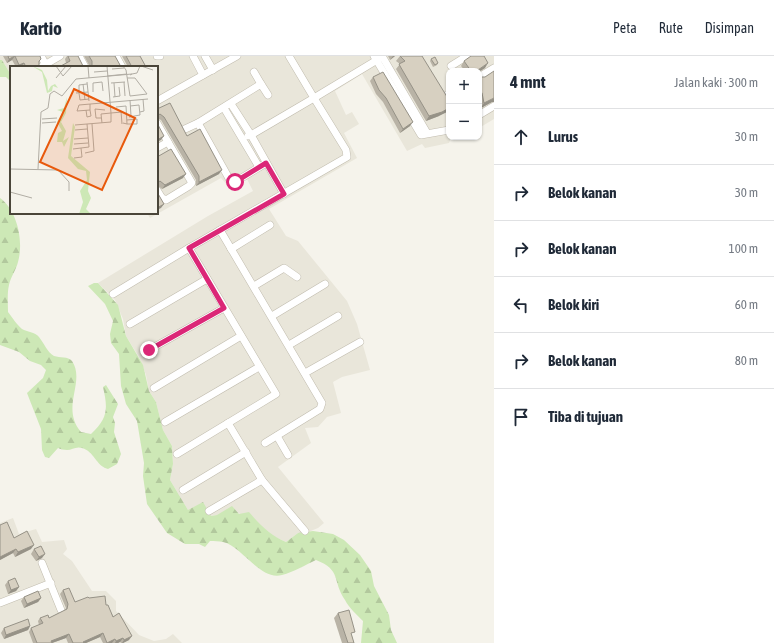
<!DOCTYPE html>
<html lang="id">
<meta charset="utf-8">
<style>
:root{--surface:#fff;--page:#f2f2f3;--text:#1f2937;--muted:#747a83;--line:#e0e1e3}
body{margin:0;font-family:"Asap Condensed",sans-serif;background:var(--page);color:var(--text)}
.controls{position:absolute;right:12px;top:12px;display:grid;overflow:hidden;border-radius:8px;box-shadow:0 1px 3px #0004}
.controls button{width:36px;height:36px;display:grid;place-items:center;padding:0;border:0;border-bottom:1px solid var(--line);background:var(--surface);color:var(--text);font:20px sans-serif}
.stop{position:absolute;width:12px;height:12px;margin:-9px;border:3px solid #db2777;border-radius:50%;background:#fff}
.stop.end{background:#db2777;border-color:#fff;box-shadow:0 1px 4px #0008}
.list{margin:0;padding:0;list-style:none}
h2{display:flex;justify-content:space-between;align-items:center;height:52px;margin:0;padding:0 16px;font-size:17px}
h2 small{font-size:13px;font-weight:400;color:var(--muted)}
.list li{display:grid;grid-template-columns:26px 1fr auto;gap:12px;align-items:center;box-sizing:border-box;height:56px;padding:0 16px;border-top:1px solid var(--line)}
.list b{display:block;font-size:15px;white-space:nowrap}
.list em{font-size:13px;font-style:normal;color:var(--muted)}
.icon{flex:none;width:22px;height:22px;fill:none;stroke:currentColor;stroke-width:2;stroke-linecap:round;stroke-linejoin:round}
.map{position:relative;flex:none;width:494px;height:587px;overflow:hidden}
header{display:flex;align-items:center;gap:24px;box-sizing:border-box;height:56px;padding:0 20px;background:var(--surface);border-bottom:1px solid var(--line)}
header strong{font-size:19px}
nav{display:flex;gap:22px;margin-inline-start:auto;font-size:14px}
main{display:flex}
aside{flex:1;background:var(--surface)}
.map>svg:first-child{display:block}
.residential{fill:#e9e6da}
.forest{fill:url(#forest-firs)}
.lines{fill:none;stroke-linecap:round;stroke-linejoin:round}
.street-casing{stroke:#c1bcae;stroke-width:8}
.street{stroke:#fff;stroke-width:7}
.wall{fill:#b9b3a6}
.shaded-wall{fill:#969287}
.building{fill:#d7d0c1;stroke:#969287}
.route{stroke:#db2777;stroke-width:5}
.inset-road{fill:none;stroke:#b1ada4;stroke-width:1}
.view{fill:#e8590c;fill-opacity:0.15;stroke:#e8590c;stroke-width:2}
.inset-edge{fill:none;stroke:#4a4539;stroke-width:2}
</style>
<header>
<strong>Kartio</strong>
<nav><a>Peta</a><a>Rute</a><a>Disimpan</a></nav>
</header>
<main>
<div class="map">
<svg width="494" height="587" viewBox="0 0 494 587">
<defs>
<pattern id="forest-firs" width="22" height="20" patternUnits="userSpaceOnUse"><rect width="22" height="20" fill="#cde8b6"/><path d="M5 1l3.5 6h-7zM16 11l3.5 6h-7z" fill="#b2c89d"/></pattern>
</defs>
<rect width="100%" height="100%" fill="#f5f3eb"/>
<g class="residential">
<polygon points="0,0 494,0 494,63 479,72 479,15 449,15 449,81 451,81 449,87 425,92 422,88 407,95 362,18 335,35 346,59 352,56 359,68 344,77 357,102 269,153 286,180 298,185 347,245 357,268 370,314 342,321 333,326 341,357 327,361 318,371 305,372 311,387 278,411 324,467 318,472 306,477 298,477 286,486 275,481 260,469 249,457 242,459 236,456 211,460 188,454 170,424 173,408 172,390 163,374 156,346 149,335 146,319 140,303 126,280 123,263 115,244 98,227 208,160 253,135 247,123 230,132 221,122 150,162 147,157 157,157 157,11 11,11 11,19 2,4 0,4"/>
<polygon points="13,462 19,478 36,473 42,486 64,484 67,493 63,498 72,505 92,535 106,535 116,545 116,555 139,579 154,585 166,583 173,578 182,587 0,587 0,467"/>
</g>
<g class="forest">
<polygon points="0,4 2,4 11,19 11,26 6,21 0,21"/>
<path d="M0,142C17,154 24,185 18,206C16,214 11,220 9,229C7,237 8,248 8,256C12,261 17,269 22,273C27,276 35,276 39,281C44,287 47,296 54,300C60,302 68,300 72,305C86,326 60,351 81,376L91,378C108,362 108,353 103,331L106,329L118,348L113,361L115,367L114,376L121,398L117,408L108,413C96,410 94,395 82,392C76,390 72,394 67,394C64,394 60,393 58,392L49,402L45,401L42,394L41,373L27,337L43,322L46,314L41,309L30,305L19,296L0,289Z"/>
<path d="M94,227H98L118,249L126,280L143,309L149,335L156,346L163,374L172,390L173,408L170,424L188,454L203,446L211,460L217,459L232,450L239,458L249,456C260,469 270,479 286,486L298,477L313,475L333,478L344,484L360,499L371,515L374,530L389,559L391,574L397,587H361L363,565C357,559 349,552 345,544C332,525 342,514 316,504C305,509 294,516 282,519C260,525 242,490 223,486C219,485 214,485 210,485L205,491L199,488H185L167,477L147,448L143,420L144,407L137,365L126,348L121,330L119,298L111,287L110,278L113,265L105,248L88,230Z"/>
</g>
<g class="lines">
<g class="street-casing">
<g id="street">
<polyline points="41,0 47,11"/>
<polyline points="79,0 85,11"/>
<polyline points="116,0 122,11"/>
<polyline points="157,0 160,0"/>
<polyline points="193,0 203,19"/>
<polyline points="205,0 213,14"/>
<polyline points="374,0 421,79 449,74"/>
<polyline points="382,0 427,77"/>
<polyline points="451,10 467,0"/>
<polyline points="41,11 60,0"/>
<polyline points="254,16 261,28"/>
<polyline points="479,21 494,12"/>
<polyline points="445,40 449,38"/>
<polyline points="157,45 237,0"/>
<polyline points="231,48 251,79 248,80"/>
<polyline points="224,52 259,111"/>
<polyline points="479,59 494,50"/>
<polyline points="157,67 168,86 157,92"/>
<polyline points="185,73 198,67"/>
<polyline points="266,107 235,126 231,126 198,67 261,28 268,39"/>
<polyline points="157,134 162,142 166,144 189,130 192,127 168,86"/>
<polyline points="284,138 251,79 314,42 289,0"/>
<polyline points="220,174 322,347 320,353 265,387"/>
<polyline points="231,193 270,169"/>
<polyline points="254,230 284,212 297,221"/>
<polyline points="113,238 189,192"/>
<polyline points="272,260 325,228"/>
<polyline points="130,268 207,223"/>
<polyline points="289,289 338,260"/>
<polyline points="149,294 224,252"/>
<polyline points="305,317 360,286"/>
<polyline points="154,332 241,280"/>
<polyline points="165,366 259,311"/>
<polyline points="277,380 288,399"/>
<polyline points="177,398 276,338 189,192 347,101 346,94 314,42 382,1"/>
<polyline points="262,424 305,475"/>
<polyline points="183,434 246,396"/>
<polyline points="209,455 262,424 228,367"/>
<polyline points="42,507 61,554"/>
<polyline points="0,547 51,527"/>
</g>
</g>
<use href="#street" class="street"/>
</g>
<g class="wall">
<polygon points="3,0 40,0 41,3 39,6 39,9 41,11 16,11 12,4 7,7"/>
<polygon points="67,0 78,0 83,10 66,7 65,3"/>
<polygon points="84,0 115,0 120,9 118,11 89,11 89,9"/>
<polygon points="122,0 140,0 146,11 128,11"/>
<polygon points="388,0 395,0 390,4"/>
<polygon points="400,0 422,0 439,60 426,65 396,13 400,8 396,5"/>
<polygon points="431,3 438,7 437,9 433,11 430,5"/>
<polygon points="464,5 485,12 479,15 465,15 461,10"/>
<polygon points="479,20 492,46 481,52 479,42"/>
<polygon points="373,21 410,70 400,77 383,46 376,38 370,25"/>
<polygon points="157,53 187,80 219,118 196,130 196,124 161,64 157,62"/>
<polygon points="157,101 183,122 162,133 157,129"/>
<polygon points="0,469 14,482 31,493 15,501 13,497 0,504"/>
<polygon points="34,493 42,502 36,505 31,498"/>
<polygon points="8,525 19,531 16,535 8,538 5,529"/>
<polygon points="63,534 75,546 89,542 106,549 129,584 123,587 121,587 120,586 118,587 103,587 100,581 86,587 68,587 66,582 52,587 33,587 29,576 31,572 39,569 38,565 40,562 49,562 65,554 66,552 60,538"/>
<polygon points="24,541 41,542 38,546 24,552 21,545"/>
<polygon points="338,557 352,580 354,587 342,587 334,562"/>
<polygon points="30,570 28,574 4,583 1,577 4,572"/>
</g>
<g class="shaded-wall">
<polygon points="15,0 12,4 7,7 9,3"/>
<polygon points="393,0 395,0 390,4"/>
<polygon points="24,7 21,11 18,11 19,9"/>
<polygon points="488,7 485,12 479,16 479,15 477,15"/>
<polygon points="494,42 494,46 492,46 481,52 484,47"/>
<polygon points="449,52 449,55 439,60 426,65 429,60"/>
<polygon points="413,66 410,70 400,77 403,73"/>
<polygon points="164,80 161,84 157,86 157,84"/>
<polygon points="222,114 219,118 196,130 199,126"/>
<polygon points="186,118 183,122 162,133 165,129"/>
<polygon points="164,148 161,152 157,154 157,152"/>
<polygon points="34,489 31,493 15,501 18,496"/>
<polygon points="16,493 13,497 0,504 0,501"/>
<polygon points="45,498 42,502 36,505 39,501"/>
<polygon points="19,531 16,535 8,538 11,534"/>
<polygon points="41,542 38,546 24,552 27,548"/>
<polygon points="30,570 28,574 4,583 6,579"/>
<polygon points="103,577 100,581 86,587 82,587 83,586"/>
<polygon points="69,578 66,582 52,587 51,585"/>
<polygon points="132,580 129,584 123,587 122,587 124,584"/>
<polygon points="123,582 120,586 118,587 115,587 116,585"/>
<polygon points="115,583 112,587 107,587"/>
</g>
<g class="building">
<polygon points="8,0 40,0 41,3 39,5 39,9 41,11 26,11 24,7 19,9 15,0 9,3"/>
<polygon points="68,0 78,0 83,10 86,11 59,11 70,5"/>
<polygon points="89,0 115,0 120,9 116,11 90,11 92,10 92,5"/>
<polygon points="126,0 140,0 146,11 132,11"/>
<polygon points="400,0 422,0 449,44 449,52 442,56 429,60 400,10 399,8 405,5"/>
<polygon points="471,0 484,0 488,7 478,14 478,15 471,15 464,5"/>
<polygon points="435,1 438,7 435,9 431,3"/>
<polygon points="494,15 494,42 484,47 482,37 479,33 479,20 480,21 485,21"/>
<polygon points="383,16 413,66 403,73 386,42 379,34 373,21"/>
<polygon points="170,47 187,80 200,73 222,114 199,126 199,120 164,61 160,58 157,60 157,53"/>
<polygon points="157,67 164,80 157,84"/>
<polygon points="171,93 186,118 165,129 160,125 157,127 157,101"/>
<polygon points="157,136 164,148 157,152"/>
<polygon points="7,466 14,482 27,475 34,489 18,496 16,493 0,501 0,469"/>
<polygon points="41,490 45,498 39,501 34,493"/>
<polygon points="15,522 19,531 11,534 8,525"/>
<polygon points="69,532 75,546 88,541 89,542 105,540 106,549 108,549 113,561 119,557 132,580 124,584 123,582 116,585 115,583 107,587 103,577 83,586 84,587 73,587 69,578 51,585 52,587 37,587 31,572 43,567 40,562 48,559 49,562 67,553 68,548 63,534"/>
<polygon points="38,535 41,542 27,548 24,541"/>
<polygon points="349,554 355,576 351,577 354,587 348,587 338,557"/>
<polygon points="28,563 30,570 6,579 4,572"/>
</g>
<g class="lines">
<polyline class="route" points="149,294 224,252 189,192 284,138 266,107 235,126"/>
</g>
<g transform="translate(10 10)">
<rect width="148" height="148" fill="#f5f3eb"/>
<path d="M22,0L32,4L37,14L38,25L41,20L45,18L48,22L43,20L42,25L37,27L32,6ZM57,31L56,47L51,56L56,65L53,75L59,71L54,81L52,76H47L48,67L52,65L47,56L53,46L47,44L54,42ZM63,57L65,61L61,90L80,106L78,125L81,132L76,143L81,148H69L73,136L70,125L77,114L76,105L68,103L58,92Z" fill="#cde8b6"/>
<path class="inset-road" d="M46,0L53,10L62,0M78,0L79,12M113,0L116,4L120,30M131,0L143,4M102,3L114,2M84,6L97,5M122,8L127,7L130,0M97,10L117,8M46,12L56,0M117,12H125L137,28L120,30M77,16L79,35M114,16L115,30M101,17L115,16M104,17L105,31M73,18L75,34M77,18L69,19V27L70,34L79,33M83,26V17L92,16L93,25M66,27L78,26M103,31L110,30L109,21M120,34L121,50M80,38V44L67,45L69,39L138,33M106,41L116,40L117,58L113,57M76,44L77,51L81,50L80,44M111,45L112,58M130,46L134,45L133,33M119,51L130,49L129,39L120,40M91,52H86L85,43L95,44M32,53L47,52M117,54L127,53V58H117M32,57L46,56M92,57L91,48L101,47L97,0M65,59L77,58M65,64L77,63M64,73L78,72M64,78L78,77M63,83L79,81L77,58L101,56V47L112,46M75,87L84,85L82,58M64,92L72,91L71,82M0,103L48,104L59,116V125M28,103L31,46L38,42L40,28L44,25L52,30L66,13L122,8L120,9M0,126L22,132"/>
<path class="view" d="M64,23L125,52L92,124L30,96Z"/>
<rect width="148" height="148" class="inset-edge"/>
</g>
</svg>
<div class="controls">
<button>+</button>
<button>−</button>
</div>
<div class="stop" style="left:235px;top:126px"></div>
<div class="stop end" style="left:149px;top:294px"></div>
</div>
<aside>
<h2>4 mnt<small>Jalan kaki · 300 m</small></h2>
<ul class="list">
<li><svg class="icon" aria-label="ahead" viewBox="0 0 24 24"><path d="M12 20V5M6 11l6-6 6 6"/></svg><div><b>Lurus</b></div><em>30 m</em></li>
<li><svg class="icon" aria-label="right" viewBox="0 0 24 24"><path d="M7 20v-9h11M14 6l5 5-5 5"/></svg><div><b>Belok kanan</b></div><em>30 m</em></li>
<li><svg class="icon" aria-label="right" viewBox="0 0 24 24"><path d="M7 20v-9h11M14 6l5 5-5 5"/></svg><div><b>Belok kanan</b></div><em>100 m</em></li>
<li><svg class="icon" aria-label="left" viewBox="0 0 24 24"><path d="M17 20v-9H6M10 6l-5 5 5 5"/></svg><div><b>Belok kiri</b></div><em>60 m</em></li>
<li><svg class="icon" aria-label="right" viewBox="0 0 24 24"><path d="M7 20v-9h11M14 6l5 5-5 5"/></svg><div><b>Belok kanan</b></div><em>80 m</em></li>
<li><svg class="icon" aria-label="arrive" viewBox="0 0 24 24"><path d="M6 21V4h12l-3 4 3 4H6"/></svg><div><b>Tiba di tujuan</b></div></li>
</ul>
</aside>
</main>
